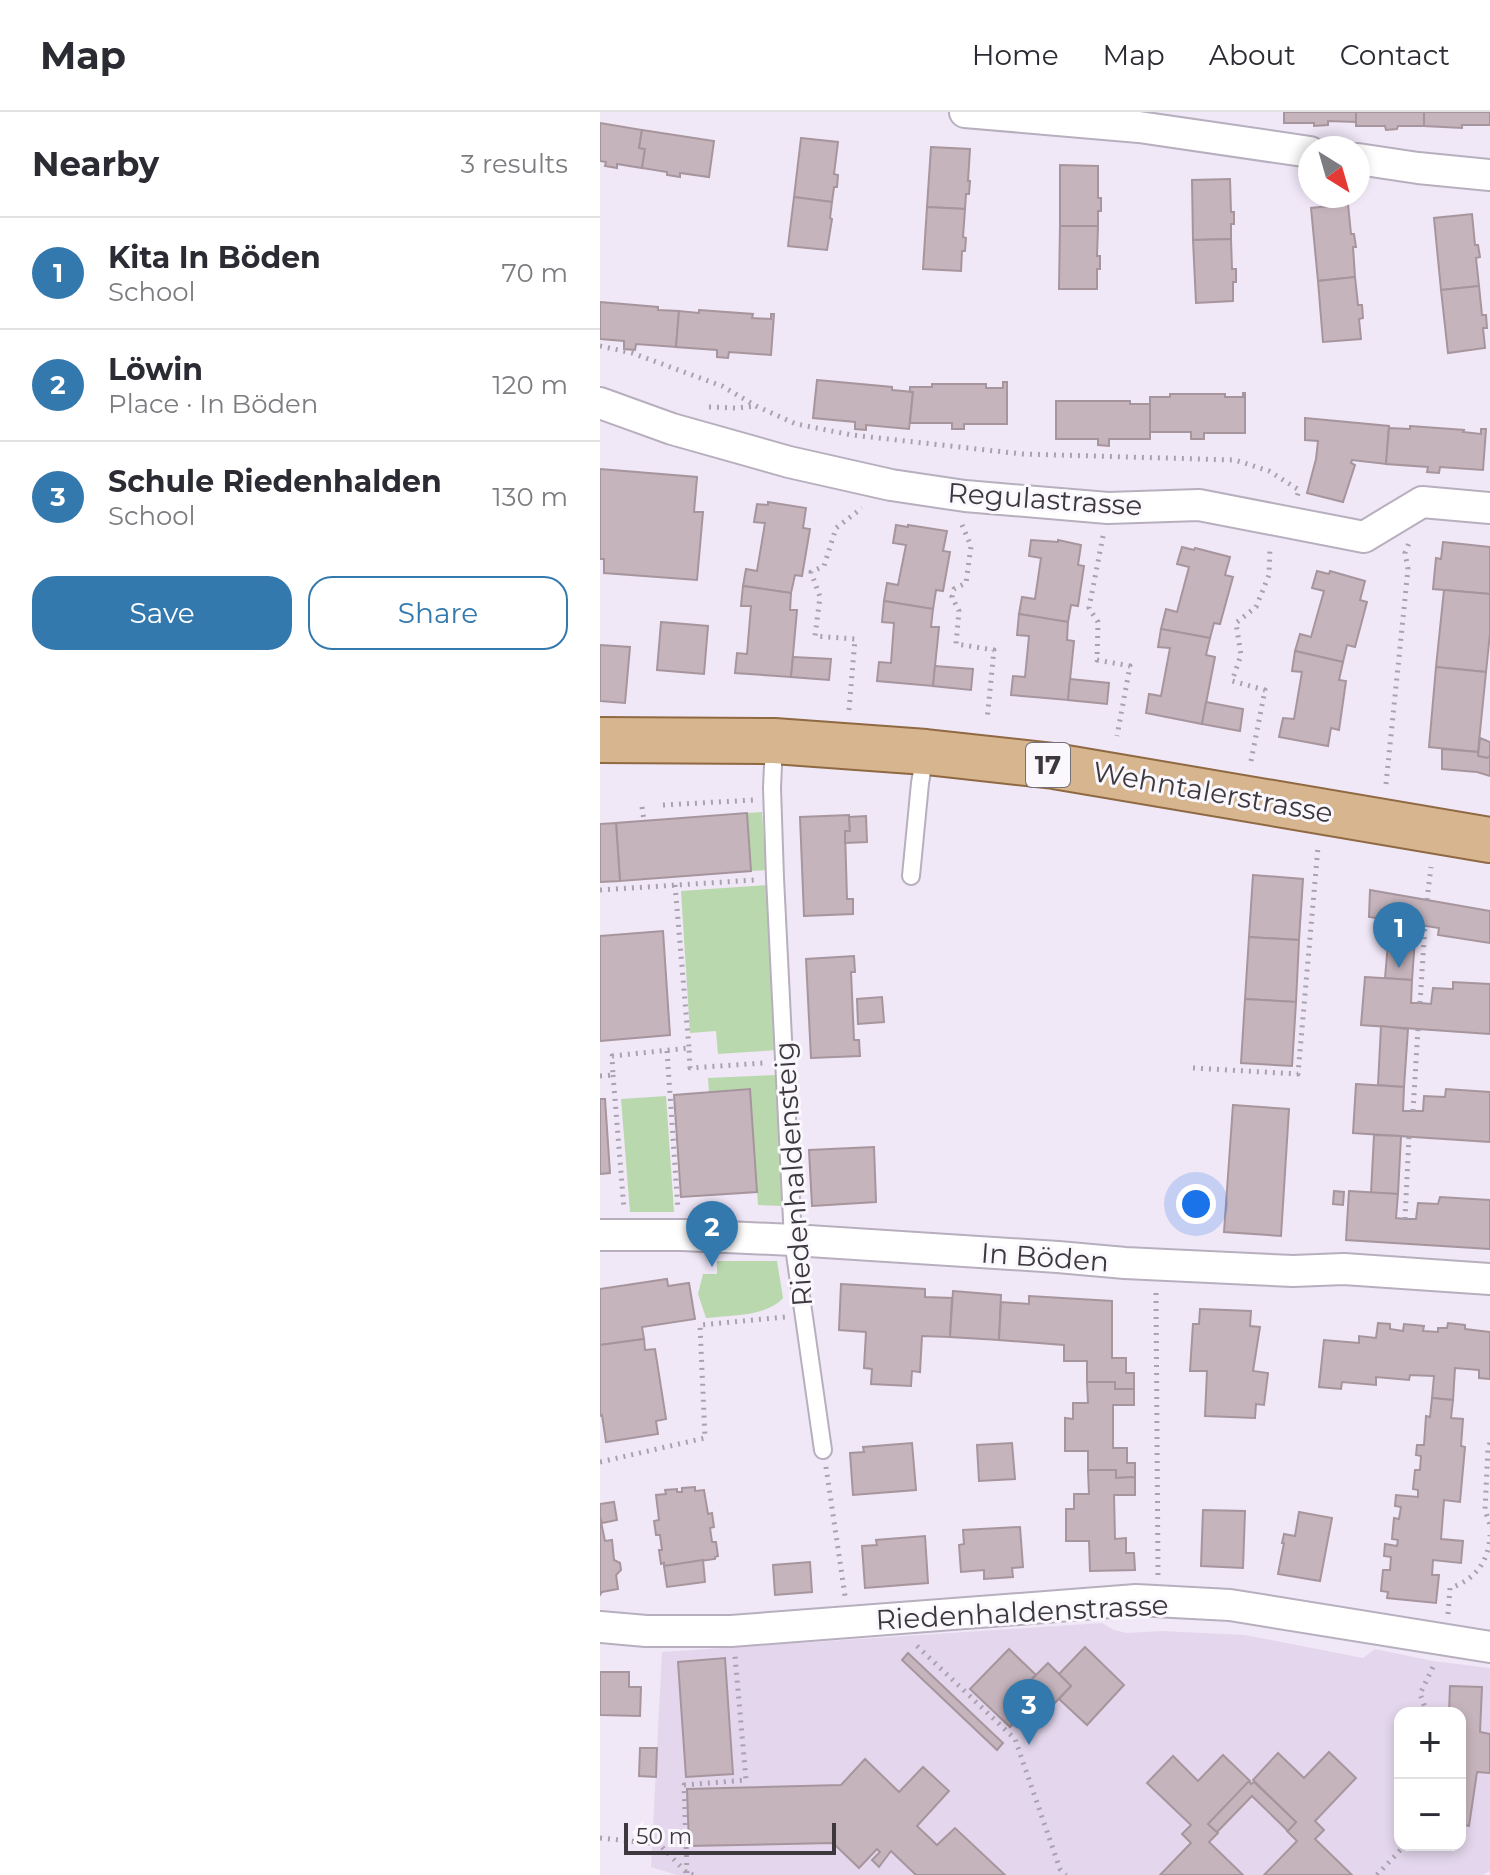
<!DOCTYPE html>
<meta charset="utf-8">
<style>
:root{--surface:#fff;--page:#f7f7f7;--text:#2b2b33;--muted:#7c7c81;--line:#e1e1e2;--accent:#3479ae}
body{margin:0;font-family:Montserrat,sans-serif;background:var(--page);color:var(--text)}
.controls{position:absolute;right:24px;bottom:24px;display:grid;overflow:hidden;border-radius:16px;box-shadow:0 4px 12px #0003}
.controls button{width:72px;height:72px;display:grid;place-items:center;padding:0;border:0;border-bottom:2px solid var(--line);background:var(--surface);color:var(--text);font:40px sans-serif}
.compass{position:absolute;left:698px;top:24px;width:72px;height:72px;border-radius:50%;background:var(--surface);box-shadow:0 4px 12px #0003;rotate:143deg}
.scale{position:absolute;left:24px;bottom:20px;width:212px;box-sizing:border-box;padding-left:8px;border:4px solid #3c383e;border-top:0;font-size:22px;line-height:28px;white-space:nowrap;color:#3c383e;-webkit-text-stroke:6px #faf7fd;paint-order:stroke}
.you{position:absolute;left:596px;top:1092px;width:28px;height:28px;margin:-20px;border:6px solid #fff;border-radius:50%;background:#1a73e8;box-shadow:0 0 0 12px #1a73e833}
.badge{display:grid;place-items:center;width:52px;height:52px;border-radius:50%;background:var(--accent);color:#fff;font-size:26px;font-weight:700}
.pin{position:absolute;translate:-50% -66px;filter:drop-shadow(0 2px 4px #0008)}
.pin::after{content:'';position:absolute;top:42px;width:28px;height:24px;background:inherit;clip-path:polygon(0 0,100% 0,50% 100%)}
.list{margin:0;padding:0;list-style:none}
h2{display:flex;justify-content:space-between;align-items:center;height:104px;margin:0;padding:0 32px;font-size:34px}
h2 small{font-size:26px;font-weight:400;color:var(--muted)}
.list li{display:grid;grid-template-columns:52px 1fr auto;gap:24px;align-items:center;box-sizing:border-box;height:112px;padding:0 32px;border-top:2px solid var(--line)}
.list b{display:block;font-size:30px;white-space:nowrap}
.list p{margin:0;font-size:26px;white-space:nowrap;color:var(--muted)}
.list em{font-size:26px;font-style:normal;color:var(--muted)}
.actions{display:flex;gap:16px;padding:24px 32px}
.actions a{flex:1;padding:18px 0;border:2px solid var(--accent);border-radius:24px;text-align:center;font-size:28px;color:var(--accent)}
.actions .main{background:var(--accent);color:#fff}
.map{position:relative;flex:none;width:890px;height:1763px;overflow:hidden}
header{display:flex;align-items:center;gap:48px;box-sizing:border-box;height:112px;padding:0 40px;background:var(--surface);border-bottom:2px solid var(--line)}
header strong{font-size:38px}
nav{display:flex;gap:44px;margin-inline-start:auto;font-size:28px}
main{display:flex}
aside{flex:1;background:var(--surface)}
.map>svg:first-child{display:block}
.built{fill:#e4d7ed;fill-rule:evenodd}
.green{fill:#bad8ad}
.building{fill:#c6b4bc;stroke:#a7959d;stroke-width:2}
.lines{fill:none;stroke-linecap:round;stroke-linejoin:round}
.service-casing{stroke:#b8afbe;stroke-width:20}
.minor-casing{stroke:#b8afbe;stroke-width:34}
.primary-casing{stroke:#8f6942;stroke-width:48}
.path{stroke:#a9a2ae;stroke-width:5;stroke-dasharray:2 6;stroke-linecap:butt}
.service{stroke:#fff;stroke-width:16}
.minor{stroke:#fff;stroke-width:30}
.primary{stroke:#d6b58f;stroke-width:44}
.labels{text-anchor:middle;stroke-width:6;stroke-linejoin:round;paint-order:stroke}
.shield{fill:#faf7fd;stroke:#757177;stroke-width:2}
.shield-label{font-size:26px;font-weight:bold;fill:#3c383e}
.street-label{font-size:28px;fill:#3c383e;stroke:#faf7fd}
</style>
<header>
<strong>Map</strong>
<nav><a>Home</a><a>Map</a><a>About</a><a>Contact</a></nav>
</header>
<main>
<aside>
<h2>Nearby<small>3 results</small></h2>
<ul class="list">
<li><span class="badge">1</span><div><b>Kita In Böden</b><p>School</p></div><em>70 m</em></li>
<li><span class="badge">2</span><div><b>Löwin</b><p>Place · In Böden</p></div><em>120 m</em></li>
<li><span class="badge">3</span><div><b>Schule Riedenhalden</b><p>School</p></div><em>130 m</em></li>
</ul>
<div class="actions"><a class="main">Save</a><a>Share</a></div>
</aside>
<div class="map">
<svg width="890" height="1763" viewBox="0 0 890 1763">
<rect width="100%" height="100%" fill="#f0e7f7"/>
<path class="built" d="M502,1511L514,1518L527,1521L561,1519L645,1523L763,1546L775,1537L833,1549L890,1556V1759L882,1763H77L51,1755L62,1540ZM800,1601H860V1733H800Z"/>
<g class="green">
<polygon points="162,700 166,758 151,759 147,701"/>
<polygon points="168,773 178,938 118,942 116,919 90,921 81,779"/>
<polygon points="176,963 183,1094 158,1093 150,977 109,980 108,966"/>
<polygon points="66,984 74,1100 30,1100 21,987"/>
<path d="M117,1149H177L183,1186C166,1205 130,1203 106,1206L98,1182L103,1162H117Z"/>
</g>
<g class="building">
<polygon points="684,0 756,0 756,10 728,9 728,13 714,14 714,11 684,11"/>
<polygon points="756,0 824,0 824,14 798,14 797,17 786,18 785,14 756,14"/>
<polygon points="824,0 890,0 890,13 862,13 862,16 824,14"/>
<polygon points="0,11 42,18 39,36 45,37 42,56 17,52 17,56 5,54 6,50 0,49"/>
<polygon points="42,18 114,29 109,65 80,61 80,65 67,63 67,60 42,56 45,37 39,36"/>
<polygon points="201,26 238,30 234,62 238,63 237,75 234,75 232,90 194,85"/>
<polygon points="331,35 370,37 368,69 370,69 369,82 366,82 365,97 327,95"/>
<polygon points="460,53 498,54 498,86 501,86 501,99 498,99 498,114 460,114"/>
<polygon points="630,67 631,100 634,100 634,112 631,112 631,127 593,128 592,68"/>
<polygon points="194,85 232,90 230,106 232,107 227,138 188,134"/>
<polygon points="748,92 751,122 754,122 756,135 753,135 755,165 718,169 711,96"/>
<polygon points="327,95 365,97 363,125 366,126 365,139 362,139 361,159 323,157"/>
<polygon points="872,102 875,133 878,133 880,145 876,146 879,174 841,178 834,106"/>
<polygon points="460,114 498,114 497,144 500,144 500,157 497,157 497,177 459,177"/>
<polygon points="631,127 632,157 636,157 636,170 633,170 633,189 596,191 593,128"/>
<polygon points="755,165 758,193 762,193 763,206 759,207 761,227 723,230 718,169"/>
<polygon points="879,174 882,203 886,203 887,216 883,216 885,236 848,241 841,178"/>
<polygon points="0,190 58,195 58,198 79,199 76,235 36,232 35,238 24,237 24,229 0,227"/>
<polygon points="99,198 153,202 152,206 171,207 171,202 174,202 171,243 129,240 128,246 117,245 117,238 76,235 79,199 99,201"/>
<polygon points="217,268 292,275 292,278 313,280 309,317 266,313 266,318 255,317 255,310 213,306"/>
<polygon points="403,270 407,270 407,312 364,312 364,317 352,317 352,311 310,311 313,280 310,280 310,275 332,275 332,272 386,272 386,276 403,276"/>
<polygon points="643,281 645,281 645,321 604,321 604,327 591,327 591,320 550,320 550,285 570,285 570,282 625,282 625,285 643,285"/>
<polygon points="456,289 530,289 530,292 550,292 550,327 509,327 509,334 498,333 498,327 456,327"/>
<polygon points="705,306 789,314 786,352 752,348 751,351 755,353 743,390 707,381 716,347 718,329 705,328"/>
<polygon points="810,314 864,318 863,320 881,322 881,317 886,317 883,358 840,355 839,361 827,360 828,355 786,352 789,316 810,317"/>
<polygon points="0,357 97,365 94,400 103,400 97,468 4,461 4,447 0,447"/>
<polygon points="168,390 206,396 203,416 210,417 202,464 195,463 191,481 143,474 146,457 157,459 165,411 154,410 157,392 168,393"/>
<polygon points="296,413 308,415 308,413 347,419 343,439 350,440 343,479 336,478 333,497 284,489 287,471 298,473 306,433 293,431"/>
<polygon points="431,428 458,430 458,428 481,433 478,453 484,454 478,494 471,493 468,510 419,502 422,485 435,487 441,446 429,444"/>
<polygon points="843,430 890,435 890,482 833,477 836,446 841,447"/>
<polygon points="582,435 594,438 595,436 630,445 625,463 633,465 620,512 614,511 610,526 561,517 566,497 577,500 589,455 577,452"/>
<polygon points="717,459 729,462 730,459 765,469 760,488 767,490 755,535 747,533 743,550 695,539 700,522 711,525 724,479 712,476"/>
<polygon points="143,474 191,481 190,498 197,498 191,565 135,561 137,541 147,542 151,494 141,494"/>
<polygon points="844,478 890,482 890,521 886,560 836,555"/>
<polygon points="284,489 333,497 331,515 339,515 333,574 277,569 279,550 291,551 294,511 282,510"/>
<polygon points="419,502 468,510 467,528 474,529 468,588 411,583 413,564 425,565 429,524 417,523"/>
<polygon points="61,510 108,514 104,562 57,558"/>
<polygon points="561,517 610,526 606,543 615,545 602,612 546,601 549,582 561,584 570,536 558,535"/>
<polygon points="0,533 30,535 25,591 0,589"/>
<polygon points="695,539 743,550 739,568 746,569 739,618 731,616 728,634 679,625 683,606 694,607 702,560 692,559"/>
<polygon points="193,545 231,547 229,568 191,565"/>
<polygon points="335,554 373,557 371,578 333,574"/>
<polygon points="836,555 886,560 878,640 829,635"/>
<polygon points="470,567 509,571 507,592 468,588"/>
<polygon points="606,590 643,597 640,619 602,612"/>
<polygon points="880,626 890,630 890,644 887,646 878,644"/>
<polygon points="842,637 878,640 878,644 887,646 890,644 890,664 877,660 842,657"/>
<polygon points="147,701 151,759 20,769 16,711"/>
<polygon points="249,703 250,719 245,719 247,787 253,787 253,802 204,804 200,705"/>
<polygon points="266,704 267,730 245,731 245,719 250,719 249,705"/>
<polygon points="16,711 20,769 0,770 0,712"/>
<polygon points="653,763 703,767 699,828 649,825"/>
<polygon points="770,778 890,799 890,831 838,823 839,816 769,805"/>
<polygon points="790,808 816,813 812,868 785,866"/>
<polygon points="63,819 70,923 0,929 0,824"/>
<polygon points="649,825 699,828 696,890 645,887"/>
<polygon points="254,844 255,860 251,860 254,928 259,928 260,944 211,946 206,847"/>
<polygon points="765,865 812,868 811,891 820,891 831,892 833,876 853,877 853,870 890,872 890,922 761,913"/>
<polygon points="282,885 284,910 258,912 257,887"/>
<polygon points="645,887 696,890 692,954 641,951"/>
<polygon points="781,914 808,917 804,975 778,973"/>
<polygon points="756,972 804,975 803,999 823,999 824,984 845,985 846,977 890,980 890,1030 753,1021"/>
<polygon points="150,977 157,1080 81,1085 74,983"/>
<polygon points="0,987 5,987 10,1061 0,1062"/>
<polygon points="633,993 689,997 681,1124 624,1120"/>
<polygon points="774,1023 801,1024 798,1082 771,1081"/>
<polygon points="274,1035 276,1090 212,1094 209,1038"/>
<polygon points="734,1079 744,1080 743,1093 733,1092"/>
<polygon points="749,1079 798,1082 796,1106 805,1107 816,1107 818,1091 838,1092 840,1085 890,1088 890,1137 746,1128"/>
<polygon points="67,1167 68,1174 89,1171 95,1207 42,1215 44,1227 0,1233 0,1177"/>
<polygon points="241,1172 325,1177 325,1185 352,1186 350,1225 322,1224 320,1260 312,1259 311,1274 271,1272 272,1257 264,1256 266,1220 239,1218"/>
<polygon points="353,1179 401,1183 399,1228 350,1225"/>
<polygon points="429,1184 512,1189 512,1246 526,1246 526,1261 534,1261 534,1277 515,1277 515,1270 487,1270 487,1249 464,1249 464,1233 399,1228 401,1190 429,1192"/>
<polygon points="600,1197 651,1199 650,1214 660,1215 653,1259 668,1261 664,1293 656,1292 655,1306 605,1304 607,1259 590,1259 593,1212 599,1212"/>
<polygon points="778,1211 790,1212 790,1217 803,1219 804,1212 824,1214 823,1219 838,1220 838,1216 847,1216 848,1211 865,1213 865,1217 890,1220 890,1267 879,1266 879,1258 855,1256 853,1288 832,1286 834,1264 810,1263 809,1268 776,1265 776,1273 742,1270 741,1277 719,1275 724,1228 759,1231 759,1224 776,1226"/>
<polygon points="44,1227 45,1238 55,1237 66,1307 56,1309 58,1322 6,1330 2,1303 0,1304 0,1233"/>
<polygon points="487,1270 515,1270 515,1277 534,1277 534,1293 513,1293 513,1336 527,1336 527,1351 535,1351 535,1365 516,1366 516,1358 488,1358 488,1339 465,1339 465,1306 473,1307 473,1291 488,1291"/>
<polygon points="832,1286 853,1288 851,1306 863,1307 861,1334 865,1335 860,1390 844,1388 841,1427 863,1429 861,1451 833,1448 832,1463 839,1463 836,1491 787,1486 788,1480 781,1479 783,1458 790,1458 791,1445 784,1444 785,1432 797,1434 798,1428 792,1427 794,1406 799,1407 801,1395 795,1394 796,1383 818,1385 818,1378 813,1377 815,1358 820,1358 821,1344 816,1343 817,1333 824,1333 826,1304 830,1305"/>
<polygon points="312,1331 316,1378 253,1383 250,1341 264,1340 263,1335"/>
<polygon points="412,1331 415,1367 379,1369 377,1333"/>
<polygon points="488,1358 516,1358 516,1366 535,1365 535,1383 514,1383 515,1427 526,1426 526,1441 534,1441 535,1458 490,1459 489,1429 466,1429 466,1397 474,1397 474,1382 489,1382"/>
<polygon points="95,1375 95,1379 104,1378 108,1402 112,1401 114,1415 110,1416 112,1430 116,1430 118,1444 115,1445 115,1447 64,1454 64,1451 61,1452 59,1438 62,1438 60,1423 56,1423 54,1409 59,1408 56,1383 66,1382 65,1378 77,1377 77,1380 82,1380 82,1376"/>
<polygon points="14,1390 17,1408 2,1411 0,1405 0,1392"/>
<polygon points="603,1398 645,1399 643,1456 601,1454"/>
<polygon points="699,1400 732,1406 720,1469 678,1462 684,1431 682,1431 684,1422 695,1424"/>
<polygon points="0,1405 5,1429 12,1428 14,1448 20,1451 21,1458 16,1463 18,1477 2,1480 0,1483"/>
<polygon points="420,1415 423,1455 412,1456 413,1465 384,1467 384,1458 361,1460 359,1433 364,1432 363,1418"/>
<polygon points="325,1424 328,1471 265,1476 262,1434 277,1433 276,1428"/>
<polygon points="103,1448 105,1470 67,1475 64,1454"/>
<polygon points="210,1450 212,1480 175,1483 173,1453"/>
<polygon points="485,1535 524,1573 487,1613 459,1587 471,1574 459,1562"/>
<polygon points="409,1537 436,1563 424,1575 437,1588 410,1615 370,1577"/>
<polygon points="308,1541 403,1631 397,1638 302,1548"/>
<polygon points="125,1546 133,1662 86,1665 78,1550"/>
<polygon points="448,1551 471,1574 448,1598 424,1575"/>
<polygon points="0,1560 29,1560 29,1575 41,1575 40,1604 0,1603"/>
<polygon points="850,1574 882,1575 880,1620 890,1622 890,1661 877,1660 869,1714 860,1712 860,1601 849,1601"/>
<polygon points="40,1636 57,1636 56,1665 39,1664"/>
<polygon points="729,1640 756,1666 715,1709 724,1718 715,1727 752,1763 664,1763 697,1729 687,1719 696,1710 653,1668 678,1641 704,1666"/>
<polygon points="623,1643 650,1669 608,1712 618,1721 609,1730 643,1763 560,1763 591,1731 582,1722 591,1713 547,1671 573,1644 598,1669"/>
<polygon points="265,1647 299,1680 323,1655 349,1679 317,1714 337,1733 355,1716 405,1763 316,1763 291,1739 279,1755 272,1748 280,1740 277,1737 259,1756 233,1731 89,1734 87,1677 241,1673"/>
<polygon points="649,1669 651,1672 654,1670 696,1710 688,1719 652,1684 617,1720 608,1712"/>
</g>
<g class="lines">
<g class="service-casing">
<g id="service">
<polyline points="174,630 172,676 175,766 193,1128 223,1338"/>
<polyline points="311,764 320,671 325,642"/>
</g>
</g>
<g class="minor-casing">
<g id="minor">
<polyline points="365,0 539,15 710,40"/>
<polyline points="758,47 818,56 890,63"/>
<polyline points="0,291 72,317 189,350 291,373 365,384 508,396 599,393 764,425 822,390 890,396"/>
<polyline points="0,1123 82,1123 193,1128 458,1145 525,1151 693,1159 744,1157 890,1167"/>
<polyline points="0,1515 46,1519 131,1519 536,1488 630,1493 890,1535"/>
</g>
</g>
<g class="primary-casing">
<polyline id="primary" points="0,628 174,629 326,640 454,654 890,728"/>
</g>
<g class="path">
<polyline points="0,234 32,241 122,274 156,294 196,312 252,323 422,342 635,348 669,359 699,378 697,385"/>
<polyline points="109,295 136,296 155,294"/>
<polyline points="362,413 371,434 366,471 354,477 352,485 359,499 356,532 394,538 387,608"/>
<polyline points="503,424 489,496 498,510 497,548 530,554 517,624"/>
<polyline points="249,598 255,527 215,524 220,485 211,460 224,454 236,416 262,396"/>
<polyline points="651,649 665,578 632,569 641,543 636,511 656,495 669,463 670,435"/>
<polyline points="786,672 808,457 805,441 809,431"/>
<polyline points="63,693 154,688"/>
<polyline points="42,695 44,709"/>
<polyline points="75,773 89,936"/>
<polyline points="0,778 155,768"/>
<polyline points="827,788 831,755"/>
<polyline points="820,891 825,814"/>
<polyline points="67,939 78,1097"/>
<polyline points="593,956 698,962 718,735"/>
<polyline points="13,963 24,1097"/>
<polyline points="0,964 13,963 12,944 89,936 90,956 164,951"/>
<polyline points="813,999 818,917"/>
<polyline points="805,1107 809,1025"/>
<polyline points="556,1181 558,1463"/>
<polyline points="890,1331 888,1336 885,1398 890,1413"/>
<polyline points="0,1350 105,1326 100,1213 186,1205"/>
<polyline points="226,1355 245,1484"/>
<path d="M848,1502L850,1476C875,1468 889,1449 890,1423"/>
<polyline points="317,1534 415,1627 460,1757 466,1763"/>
<polyline points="827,1601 820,1582 833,1555"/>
<polyline points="0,1726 59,1732 87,1761 94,1763"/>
<polyline points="87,1761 84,1673 146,1668 135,1544"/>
<polyline points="777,1763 805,1733"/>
</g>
<use href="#service" class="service"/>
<use href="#minor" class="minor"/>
<use href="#primary" class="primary"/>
</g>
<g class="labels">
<rect class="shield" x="426" y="631" width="44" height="44" rx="6"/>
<g class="shield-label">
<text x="448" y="662">17</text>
</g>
<g class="street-label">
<text transform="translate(445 387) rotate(4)" y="10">Regulastrasse</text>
<text transform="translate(613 680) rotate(10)" y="10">Wehntalerstrasse</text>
<text transform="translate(193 1062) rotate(-94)" y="10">Riedenhaldensteig</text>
<text transform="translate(445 1145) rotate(4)" y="10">In Böden</text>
<text transform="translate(422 1500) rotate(-3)" y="10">Riedenhaldenstrasse</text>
</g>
</g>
</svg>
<div class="controls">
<button>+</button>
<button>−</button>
</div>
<svg class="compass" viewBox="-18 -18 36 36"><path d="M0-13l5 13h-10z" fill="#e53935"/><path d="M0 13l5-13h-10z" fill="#7c7c81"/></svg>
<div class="scale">50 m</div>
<div class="you"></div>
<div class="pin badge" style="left:799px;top:856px">1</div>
<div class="pin badge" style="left:112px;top:1155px">2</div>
<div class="pin badge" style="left:429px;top:1633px">3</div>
</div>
</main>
